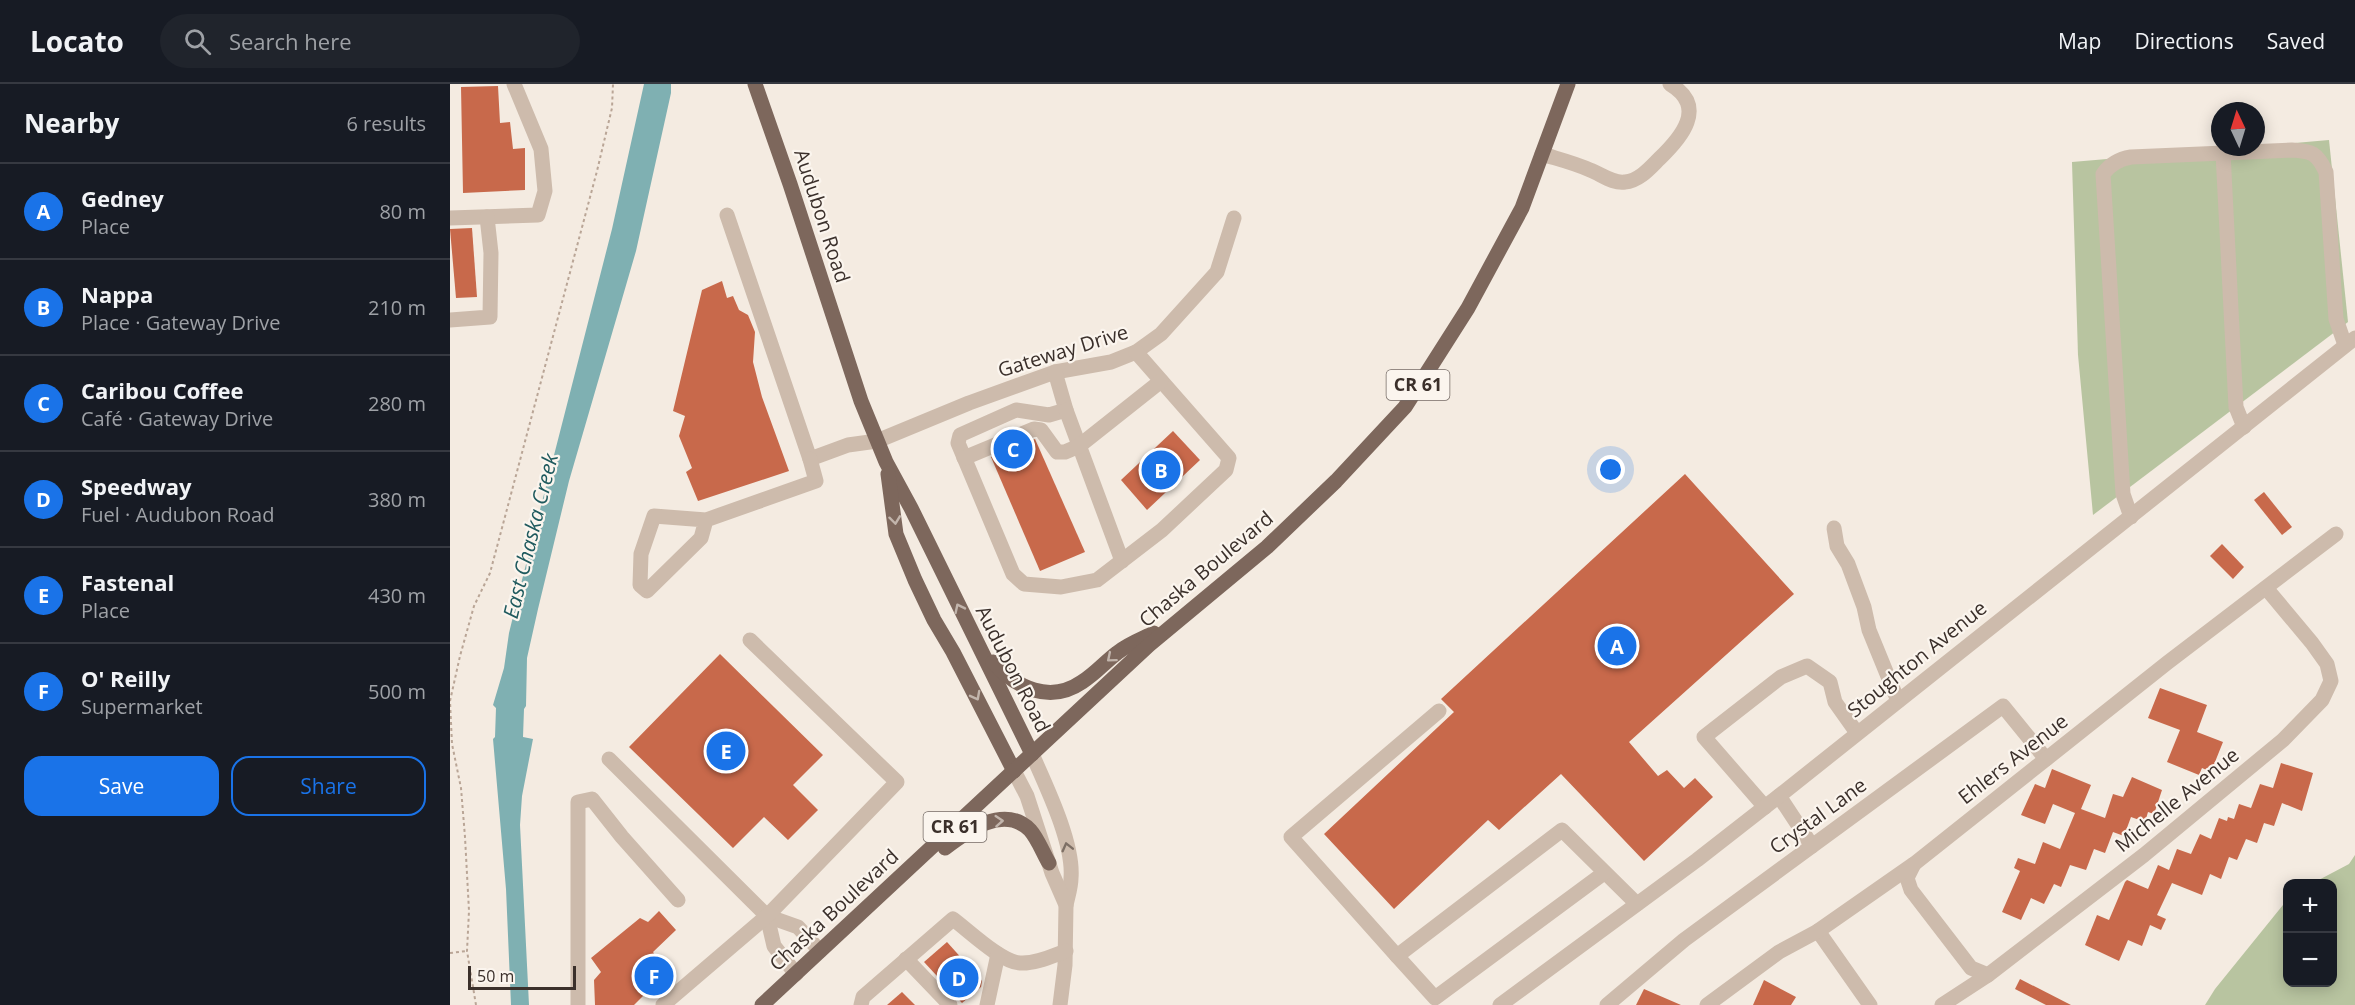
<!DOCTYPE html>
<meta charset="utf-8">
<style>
:root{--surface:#171b24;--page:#20242c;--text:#f1f3f6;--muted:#9ea1a6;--line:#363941;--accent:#1a73e8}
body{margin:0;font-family:"Open Sans",sans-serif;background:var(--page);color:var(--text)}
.controls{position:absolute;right:18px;bottom:18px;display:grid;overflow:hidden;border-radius:12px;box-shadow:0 3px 15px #0003}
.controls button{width:54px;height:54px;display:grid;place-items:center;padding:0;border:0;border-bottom:2px solid var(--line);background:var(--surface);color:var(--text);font:30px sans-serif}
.compass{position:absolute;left:1761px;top:18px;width:54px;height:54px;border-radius:50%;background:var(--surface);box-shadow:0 3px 15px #0003;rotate:356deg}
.scale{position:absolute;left:18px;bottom:15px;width:108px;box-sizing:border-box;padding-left:6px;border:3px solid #3b302b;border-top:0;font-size:16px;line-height:21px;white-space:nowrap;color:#3b302b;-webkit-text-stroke:4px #fbf5ee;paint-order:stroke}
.you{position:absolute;left:1161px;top:386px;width:21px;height:21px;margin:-15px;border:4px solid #fff;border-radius:50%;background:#1a73e8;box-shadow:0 0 0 9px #1a73e833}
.badge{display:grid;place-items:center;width:39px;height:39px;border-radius:50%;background:var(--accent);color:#fff;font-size:20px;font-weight:700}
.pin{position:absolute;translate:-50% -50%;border:3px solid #fff;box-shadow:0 2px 6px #0006}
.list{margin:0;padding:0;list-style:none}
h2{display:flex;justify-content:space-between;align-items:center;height:78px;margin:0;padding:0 24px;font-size:26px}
h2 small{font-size:20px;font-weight:400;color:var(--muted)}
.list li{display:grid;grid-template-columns:39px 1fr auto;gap:18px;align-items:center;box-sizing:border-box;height:96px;padding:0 24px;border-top:2px solid var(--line)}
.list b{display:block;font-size:22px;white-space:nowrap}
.list p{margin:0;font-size:20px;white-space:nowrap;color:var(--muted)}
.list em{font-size:20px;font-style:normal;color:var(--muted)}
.actions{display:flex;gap:12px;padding:18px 24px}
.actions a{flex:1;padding:14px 0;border:2px solid var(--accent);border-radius:18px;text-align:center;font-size:21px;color:var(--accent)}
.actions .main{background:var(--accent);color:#fff}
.icon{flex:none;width:33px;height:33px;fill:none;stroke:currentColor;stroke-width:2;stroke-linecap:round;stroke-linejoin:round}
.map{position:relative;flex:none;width:1905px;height:921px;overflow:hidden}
header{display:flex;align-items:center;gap:36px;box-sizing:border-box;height:84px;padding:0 30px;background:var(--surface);border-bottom:2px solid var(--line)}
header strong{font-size:28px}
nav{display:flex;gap:33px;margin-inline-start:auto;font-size:21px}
.search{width:420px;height:54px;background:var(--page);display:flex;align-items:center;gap:15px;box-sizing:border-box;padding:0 21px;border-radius:33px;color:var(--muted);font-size:22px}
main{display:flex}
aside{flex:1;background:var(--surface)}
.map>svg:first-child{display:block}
.green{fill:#b8c4a0}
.water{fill:#7fb0b2}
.building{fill:#c8694b}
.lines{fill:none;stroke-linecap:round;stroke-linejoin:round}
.path{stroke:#b9a596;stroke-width:2;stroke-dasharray:3 3;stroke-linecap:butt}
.minor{stroke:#cdbbac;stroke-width:15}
.major{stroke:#7d675c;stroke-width:15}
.oneway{stroke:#c2b5ac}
.oneway2{stroke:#7d6f65}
.labels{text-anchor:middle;stroke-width:4.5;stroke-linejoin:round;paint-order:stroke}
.shield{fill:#fbf5ee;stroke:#756b66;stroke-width:1.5}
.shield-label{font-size:18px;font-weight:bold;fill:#3b302b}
.street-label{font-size:20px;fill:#3b302b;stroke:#fbf5ee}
.water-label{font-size:21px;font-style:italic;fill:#1f5a5e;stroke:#fbf5ee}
</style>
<header>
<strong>Locato</strong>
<div class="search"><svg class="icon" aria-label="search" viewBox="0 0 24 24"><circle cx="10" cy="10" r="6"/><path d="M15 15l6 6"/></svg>Search here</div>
<nav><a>Map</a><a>Directions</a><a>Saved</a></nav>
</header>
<main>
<aside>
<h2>Nearby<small>6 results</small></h2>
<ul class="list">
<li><span class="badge">A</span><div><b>Gedney</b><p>Place</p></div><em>80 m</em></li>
<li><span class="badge">B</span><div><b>Nappa</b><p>Place · Gateway Drive</p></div><em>210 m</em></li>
<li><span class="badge">C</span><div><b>Caribou Coffee</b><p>Café · Gateway Drive</p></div><em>280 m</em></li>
<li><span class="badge">D</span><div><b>Speedway</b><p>Fuel · Audubon Road</p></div><em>380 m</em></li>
<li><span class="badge">E</span><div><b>Fastenal</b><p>Place</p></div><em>430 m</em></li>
<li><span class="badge">F</span><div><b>O' Reilly</b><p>Supermarket</p></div><em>500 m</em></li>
</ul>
<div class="actions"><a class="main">Save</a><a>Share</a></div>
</aside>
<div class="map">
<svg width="1905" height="921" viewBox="0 0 1905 921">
<rect width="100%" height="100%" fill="#f4ebe1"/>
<g class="green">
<polygon points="1879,56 1898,238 1643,431 1628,271 1622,78"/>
<polygon points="1905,771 1905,921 1755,921 1765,905 1837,816 1838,898 1882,898 1882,800 1863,799 1899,780"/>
</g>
<polygon class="water" points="194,0 221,0 221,9 186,167 119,397 88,525 77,574 76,622 74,625 73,653 83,655 72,712 70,741 79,921 61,921 56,805 43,655 45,653 46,624 43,621 54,584 59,549 72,496 162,145"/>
<g class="building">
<polygon points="48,2 50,39 60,38 63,65 75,64 75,106 13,109 11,3"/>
<polygon points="22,144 27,213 6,214 0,145"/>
<polygon points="272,197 277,214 283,212 289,226 298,231 305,248 303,278 312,313 339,387 248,417 236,388 242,384 229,352 235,332 223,327 252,206"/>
<polygon points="723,347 750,376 697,426 671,396"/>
<polygon points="585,355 635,468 590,487 541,373"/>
<polygon points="1235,390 1344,510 1179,658 1208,692 1217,686 1234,704 1245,694 1263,713 1194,777 1111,690 1049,746 1038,736 944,825 874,750 1004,628 991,615"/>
<polygon points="1814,408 1842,443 1832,451 1804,416"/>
<polygon points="1772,460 1794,483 1783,495 1760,472"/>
<polygon points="270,570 373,671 343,701 368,726 338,756 314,733 283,764 179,663"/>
<polygon points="1710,604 1757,621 1747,648 1773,658 1761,688 1752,684 1749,691 1717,678 1730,646 1698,634"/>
<polygon points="1831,679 1863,689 1852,727 1832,719 1824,742 1814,739 1807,759 1796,755 1787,776 1779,773 1771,795 1760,790 1752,811 1722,799 1707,831 1716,835 1711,846 1700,841 1692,862 1678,856 1669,877 1635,861 1647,831 1659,836 1675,798 1677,796 1698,805 1708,781 1719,786 1727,765 1741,770 1750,750 1761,755 1769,734 1777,737 1778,733 1784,735 1789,720 1801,724 1810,700 1823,704"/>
<polygon points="1602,685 1641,701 1631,725 1655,734 1663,710 1673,713 1682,693 1712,706 1704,730 1698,728 1695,738 1681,733 1674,752 1663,748 1655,769 1644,765 1636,786 1620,781 1611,803 1604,800 1594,820 1581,814 1571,836 1552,828 1570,787 1564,784 1568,774 1585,780 1593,758 1610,765 1625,729 1603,720 1595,740 1571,731 1585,700 1595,704"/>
<polygon points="209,827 226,846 203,868 217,888 184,921 145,921 144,896 151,888 141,874 190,834 198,838"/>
<polygon points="497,858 532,897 531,903 512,919 474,878"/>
<polygon points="1570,895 1621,921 1596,921 1565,905"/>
<polygon points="1314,896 1346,913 1341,921 1303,921"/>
<polygon points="1194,905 1231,921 1186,921"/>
<polygon points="452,908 465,921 437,921"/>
</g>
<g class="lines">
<g class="path">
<polyline points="0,869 17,867"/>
<polyline points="26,921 17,867 19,827 15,753 11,704 2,660 0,617 10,572 24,522 40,489 147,87 162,24 163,0"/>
</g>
<g class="minor">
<polyline points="1773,69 1786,323 1794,343"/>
<path d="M1092,70C1108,75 1125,79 1140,86C1151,90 1163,100 1175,98C1189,97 1200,84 1209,75C1231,54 1258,23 1220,0"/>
<polyline points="277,131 360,375 398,361 427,357 519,319 605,288 661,278 686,268 711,250 767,188 784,134"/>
<polyline points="0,134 88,131 95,107 91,65 64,0"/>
<polyline points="0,236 40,233 41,169 37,133"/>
<polyline points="605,288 616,326 599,331 566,326 510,351 508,359 563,490 574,500 611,503 647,496 712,446 776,386 779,374 686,268"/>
<polyline points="616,326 672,477"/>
<polyline points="514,374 584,345 591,346 607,368 615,368 629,362 711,297"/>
<path d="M1681,433L1673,410L1653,90C1660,80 1669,75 1681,73L1842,66C1862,67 1867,69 1876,88L1886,235L1895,261"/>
<polyline points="256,436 204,432 191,470 190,501 197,507 251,454 256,436 366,397 360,375"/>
<polyline points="1384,444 1387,462 1398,480 1414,523 1419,546 1448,617"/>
<polyline points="989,627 841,753 947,872 1112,746 1187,820"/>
<path d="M582,670C596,702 624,759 621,794C621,803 618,812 616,821"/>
<polyline points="159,675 317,832 348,843 370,867"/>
<polyline points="564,687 577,712 602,789 616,821 615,881 610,921"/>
<polyline points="1329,712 1362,762"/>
<polyline points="1315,723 1254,653 1331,593 1357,582 1380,598 1385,618 1407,649"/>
<polyline points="1464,780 1457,794 1461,806 1521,884 1538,891"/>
<polyline points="317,832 324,862 346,890"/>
<polyline points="1368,847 1420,921"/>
<polyline points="947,872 985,914 1154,789"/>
<polyline points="456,875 500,921"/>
<polyline points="128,921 128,718 142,715 172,753 228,816"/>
<polyline points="213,921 317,832 447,698 300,556"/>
<path d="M411,921L413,913L503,835C518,846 551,878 570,879C585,880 602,872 616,867"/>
<polyline points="537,921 548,870"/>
<polyline points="1050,921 1247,776 1329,712 1905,254"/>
<polyline points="1157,921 1234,856 1553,622 1596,675"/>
<polyline points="1257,921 1329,868 1368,847 1464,780 1717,579 1886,450"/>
<polyline points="1492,921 1538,891 1694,771 1833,656 1872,616 1881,597 1877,580 1862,559 1816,504"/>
</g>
<g class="major">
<polyline points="305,0 340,100 411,317 436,378 461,424 582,670"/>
<polyline points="438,390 446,450 465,496 484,536 503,568 564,687"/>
<path d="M543,578C566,604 600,620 632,598C645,590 655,578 667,569C678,560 692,555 704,549"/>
<path d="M495,764C517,747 554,720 580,746C588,755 593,769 599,779"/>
<polyline points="312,921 699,561 817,463 886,397 955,323 1018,224 1072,124 1118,0"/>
</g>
</g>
<defs><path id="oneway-chevron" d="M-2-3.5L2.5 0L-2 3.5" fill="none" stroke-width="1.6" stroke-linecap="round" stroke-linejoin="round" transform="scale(1.5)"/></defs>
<g class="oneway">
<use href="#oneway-chevron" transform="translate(445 436) rotate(83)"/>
<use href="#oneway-chevron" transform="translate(509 524) rotate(-116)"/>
<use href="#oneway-chevron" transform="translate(661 574) rotate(140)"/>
<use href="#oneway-chevron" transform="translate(526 612) rotate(62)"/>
<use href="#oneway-chevron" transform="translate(549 737) rotate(-4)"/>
</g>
<use class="oneway2" href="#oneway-chevron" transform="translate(617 763) rotate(-104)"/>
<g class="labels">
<g class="shield">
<rect x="936.5" y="286" width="63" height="30" rx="4.5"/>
<rect x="473.5" y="728" width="63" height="30" rx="4.5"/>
</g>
<g class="shield-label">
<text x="968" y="307">CR 61</text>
<text x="505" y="749">CR 61</text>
</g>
<g class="street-label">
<text transform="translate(372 132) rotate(72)" y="7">Audubon Road</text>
<text transform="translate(613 267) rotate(-17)" y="7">Gateway Drive</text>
<text transform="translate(756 485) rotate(-40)" y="7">Chaska Boulevard</text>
<text transform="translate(1467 575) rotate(-39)" y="7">Stoughton Avenue</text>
<text transform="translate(563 585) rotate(63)" y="7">Audubon Road</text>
<text transform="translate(1563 675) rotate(-38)" y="7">Ehlers Avenue</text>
<text transform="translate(1727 716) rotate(-39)" y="7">Michelle Avenue</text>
<text transform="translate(1368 732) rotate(-36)" y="7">Crystal Lane</text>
<text transform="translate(384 826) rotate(-43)" y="7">Chaska Boulevard</text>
</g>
<g class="water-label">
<text transform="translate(81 452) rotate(-76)" y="7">East Chaska Creek</text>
</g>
</g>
</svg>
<div class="controls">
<button>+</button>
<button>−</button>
</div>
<svg class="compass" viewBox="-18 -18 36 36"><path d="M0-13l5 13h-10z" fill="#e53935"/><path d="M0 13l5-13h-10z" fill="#9ea1a6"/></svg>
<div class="scale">50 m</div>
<div class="you"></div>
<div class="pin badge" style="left:1167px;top:562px">A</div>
<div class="pin badge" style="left:711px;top:386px">B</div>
<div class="pin badge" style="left:563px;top:365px">C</div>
<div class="pin badge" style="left:509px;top:894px">D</div>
<div class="pin badge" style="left:276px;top:667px">E</div>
<div class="pin badge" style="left:204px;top:892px">F</div>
</div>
</main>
